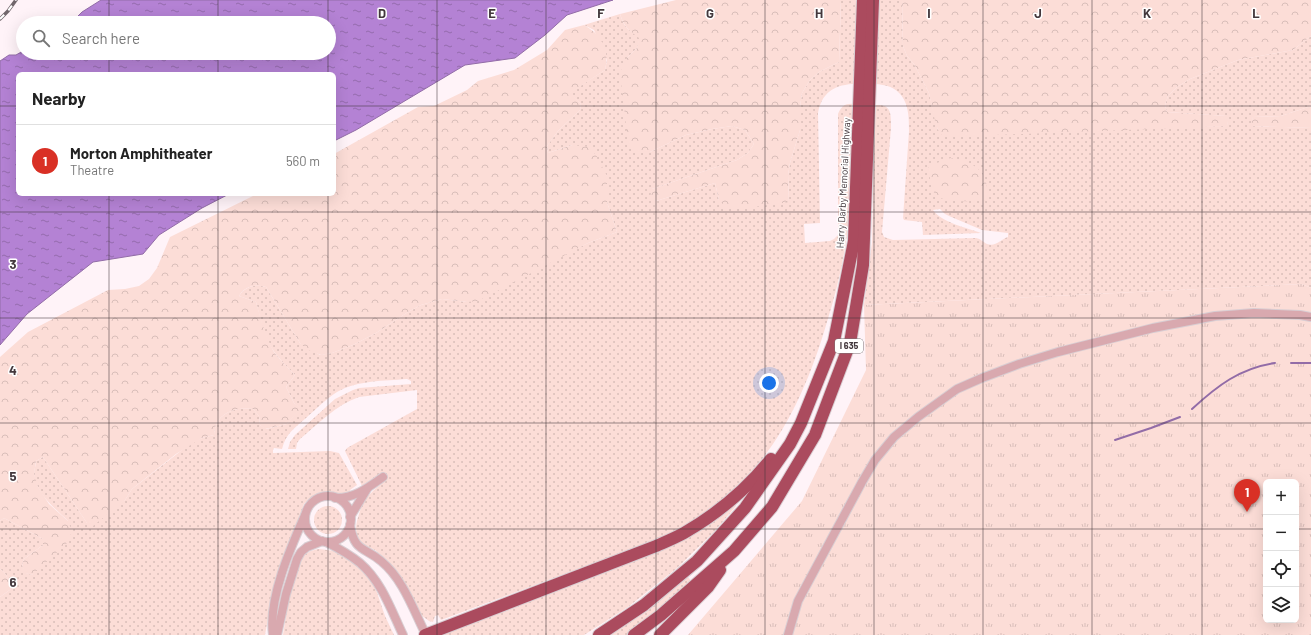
<!DOCTYPE html>
<meta charset="utf-8">
<style>
:root{--surface:#fff;--page:#f2f2f2;--text:#222;--muted:#767676;--line:#e0e0e0;--accent:#d93025}
body{margin:0;font-family:Barlow,sans-serif;background:var(--page);color:var(--text)}
.controls{position:absolute;right:12px;bottom:12px;display:grid;overflow:hidden;border-radius:6px;box-shadow:0 4px 16px #0002}
.controls button{width:36px;height:36px;display:grid;place-items:center;padding:0;border:0;border-bottom:1px solid var(--line);background:var(--surface);color:var(--text);font:20px sans-serif}
.you{position:absolute;left:769px;top:383px;width:14px;height:14px;margin:-10px;border:3px solid #fff;border-radius:50%;background:#1a73e8;box-shadow:0 0 0 6px #1a73e833}
.badge{display:grid;place-items:center;width:26px;height:26px;border-radius:50%;background:var(--accent);color:#fff;font-size:13px;font-weight:700}
.pin{position:absolute;translate:-50% -33px;filter:drop-shadow(0 1px 2px #0008)}
.pin::after{content:'';position:absolute;top:21px;width:14px;height:12px;background:inherit;clip-path:polygon(0 0,100% 0,50% 100%)}
.list{margin:0;padding:0;list-style:none}
h2{display:flex;justify-content:space-between;align-items:center;height:52px;margin:0;padding:0 16px;font-size:17px}
h2 small{font-size:13px;font-weight:400;color:var(--muted)}
.list li{display:grid;grid-template-columns:26px 1fr auto;gap:12px;align-items:center;box-sizing:border-box;height:72px;padding:0 16px;border-top:1px solid var(--line)}
.list b{display:block;font-size:15px;white-space:nowrap}
.list p{margin:0;font-size:13px;white-space:nowrap;color:var(--muted)}
.list em{font-size:13px;font-style:normal;color:var(--muted)}
.icon{flex:none;width:22px;height:22px;fill:none;stroke:currentColor;stroke-width:2;stroke-linecap:round;stroke-linejoin:round}
.map{position:relative;flex:none;width:1311px;height:635px;overflow:hidden}
.search{position:absolute;background:var(--surface);box-shadow:0 4px 16px #0002;left:16px;top:16px;width:320px;height:44px;display:flex;align-items:center;gap:10px;box-sizing:border-box;padding:0 14px;border-radius:22px;color:var(--muted);font-size:15px}
.panel{position:absolute;background:var(--surface);box-shadow:0 4px 16px #0002;left:16px;top:72px;width:320px;height:124px;border-radius:6px}
.map>svg:first-child{display:block}
.grass{fill:url(#grass-dots)}
.forest{fill:url(#forest-crowns)}
.park{fill:url(#park-tufts);fill-rule:evenodd}
.water{fill:url(#water-ripples);stroke:#926ca7}
.lines{fill:none;stroke-linecap:round;stroke-linejoin:round}
.stream{stroke:#926ca7;stroke-width:2}
.minor-casing{stroke:#d9ced3;stroke-width:10}
.highway-casing{stroke:#d9ced3;stroke-width:14}
.minor{stroke:#d9a9af;stroke-width:8}
.highway{stroke:#ab4b5e;stroke-width:12}
.rail-casing{stroke:#71666b;stroke-width:3.5}
.rail{stroke:#fff;stroke-width:2;stroke-dasharray:6;stroke-linecap:butt}
.grid{fill:none;stroke:#43383d;stroke-width:1;stroke-opacity:0.55}
.labels{text-anchor:middle;stroke-width:3;stroke-linejoin:round;paint-order:stroke}
.shield{fill:#fff;stroke:#7b7477;stroke-width:1}
.shield-label{font-size:9px;font-weight:bold;fill:#43383d}
.street-label{font-size:10px;fill:#43383d;stroke:#fff}
.grid-label{font-size:13px;text-anchor:middle;font-weight:bold;fill:#43383d;stroke:#fff;stroke-width:3;stroke-linejoin:round;paint-order:stroke}
</style>
<div class="map">
<svg width="1311" height="635" viewBox="0 0 1311 635">
<defs>
<pattern id="grass-dots" width="8" height="8" patternUnits="userSpaceOnUse"><rect width="8" height="8" fill="#fcddd7"/><path d="M2 2h.1M6 6h.1" fill="none" stroke="#d9beb9" stroke-width="1.8" stroke-linecap="round"/></pattern>
<pattern id="forest-crowns" width="20" height="18" patternUnits="userSpaceOnUse"><rect width="20" height="18" fill="#fcddd7"/><path d="M2 6a3 3 0 1 1 6 0M12 15a3 3 0 1 1 6 0" fill="none" stroke="#d9beb9"/></pattern>
<pattern id="park-tufts" width="24" height="20" patternUnits="userSpaceOnUse"><rect width="24" height="20" fill="#fcddd7"/><path d="M3 7l-1-3M5 7V3M7 7l1-3M15 17l-1-3M17 17v-4M19 17l1-3" fill="none" stroke="#d9beb9"/></pattern>
<pattern id="water-ripples" width="26" height="14" patternUnits="userSpaceOnUse"><rect width="26" height="14" fill="#b482d4"/><path d="M2 4q2-2 4 0t4 0M15 11q2-2 4 0t4 0" fill="none" stroke="#946bad"/></pattern>
</defs>
<rect width="100%" height="100%" fill="#fff3f8"/>
<g class="grass">
<path d="M841,0H902L903,46L907,56L914,64L929,93L938,130L1228,126L1226,116L1167,112L1165,105L1168,96L1177,87L1190,79L1238,60L1293,50L1311,36V106L1281,116L1253,117L1252,126L1311,128V288L1302,284L864,305L872,243L875,105C892,104 891,114 891,128L882,232L884,237L893,240L976,238C981,239 983,242 987,244C996,247 1001,239 1008,237V233L982,230L949,216L945,214L940,209L933,210C941,222 967,228 981,233L923,235L922,222L904,220L903,218L909,131C909,117 909,101 897,91C889,84 877,84 867,84C843,83 823,86 818,113L820,223L804,224L805,243L830,241L834,239L838,235V114C841,106 846,103 854,104C852,147 853,191 847,234C843,264 836,293 827,322C798,421 754,497 656,540L441,620L438,615L435,616L433,622L429,621L421,615L400,577L389,562L375,550L362,544L357,537L356,527L357,521L363,501L374,490L386,480L381,473L362,486L345,451L347,448L417,409V390L359,397C336,405 318,424 300,439L297,443L296,449H288L290,442L295,435L335,399L353,390L359,388L411,384V381L407,379C384,381 358,380 337,392C326,399 316,409 306,418C295,428 286,433 282,449L274,448L273,450V453L330,451L339,453L357,485L350,490V494C330,496 321,487 304,504L274,585L265,635H0V597L11,589C9,582 7,573 0,569V521L4,518L43,539V545L24,559L22,565L26,573L32,575L68,521C55,508 36,494 34,474C34,470 36,465 36,461L43,457L87,523L125,500L132,489L191,443L202,438L214,435C214,431 215,428 216,425C222,410 240,407 253,409L259,416L260,425L266,429L287,424L300,408L294,403L286,387L295,375C288,368 281,361 275,353C264,338 261,320 256,302L239,296C246,286 255,284 266,287L300,343L320,355L332,353L353,345L376,333L408,312L421,305L442,299L467,302L588,243L617,232L607,202V176L572,145L548,153L547,146L558,131L580,110L581,104L569,93L605,70L607,60L594,30L584,25L620,14C624,27 628,30 640,37L637,48L627,58L650,152L686,135L712,129L732,126L745,130L754,144L748,153L737,160L652,189L656,201L715,183L719,200L789,202L788,175L790,163L800,130V107L802,93L810,80L819,72L839,62Z"/>
<polygon points="735,504 736,506 713,533 677,568 628,607 584,635 440,635 663,549"/>
<circle cx="328" cy="520" r="14"/>
<path d="M319,549L334,551L360,567L374,584L385,616L394,635H283L289,597L300,560C305,553 311,550 319,549Z"/>
<polygon points="685,577 688,577 691,581 629,635 605,635"/>
</g>
<g class="forest">
<path d="M676,0H841L839,62L819,72L810,80L802,93L800,107V130L790,163L788,175L789,202L738,209L726,208L719,200L715,183L656,201L650,197L652,189L737,160L748,153L754,144L745,130L732,126L712,129L686,135L650,152L641,153L632,148L628,141L621,82V70L627,58L637,48L639,38C629,30 624,27 620,14Z"/>
<polygon points="902,0 1311,0 1311,36 1293,50 1238,60 1190,79 1177,87 1168,96 1165,105 1167,112 1227,116 1228,126 943,137 938,130 935,121 929,93 914,64 907,56 903,46"/>
<path d="M584,25C602,35 610,49 605,70L570,93L581,104L580,110L558,131L547,146L548,153L572,145L589,147L596,155L607,176V202L617,232L588,243L478,301L467,302L442,299L421,305L408,312L376,333L353,345L332,353L321,355L308,350L300,343L266,287C255,284 245,286 239,296L256,302C261,319 265,336 274,352C280,360 288,368 295,375L286,387L294,403L301,408L287,424L265,429L260,425L259,416L253,409C240,407 222,410 216,425C215,428 214,432 214,435L202,438L176,454L132,489L125,500L93,526L87,523L43,457L36,461L34,474L38,487L49,504L68,521L72,531L68,542L32,575L25,573L22,565L24,559L43,545V539L4,518L0,521V357L28,332L108,290L125,289L139,286L149,279L157,268L170,237L257,194H334V154L418,107L434,106L467,90L478,81L514,70L547,50L565,30Z"/>
<polygon points="1311,106 1311,128 1251,126 1253,117 1281,116"/>
<path d="M951,158C964,161 978,164 984,177C987,183 988,193 989,200C975,200 940,206 933,191C930,184 930,174 928,166Z"/>
<path d="M0,569C7,573 9,582 11,589L0,597Z"/>
</g>
<path class="park" d="M1302,284L1311,288V635H688L802,501L866,370L864,305ZM1266,482H1296V620H1266Z"/>
<polygon class="water" points="101,0 613,0 567,15 545,35 515,58 465,65 356,130 334,141 334,74 18,74 18,194 229,194 202,208 159,235 143,254 93,262 27,314 0,345 0,61 9,55 16,55 23,51 23,53 329,53 329,23 71,23 82,12"/>
<g class="lines">
<g class="stream">
<polyline points="1291,363 1311,363"/>
<path d="M1192,409C1217,386 1240,368 1275,363"/>
<polyline points="1115,440 1151,428 1180,417"/>
</g>
<g class="minor-casing">
<g id="minor">
<circle cx="328" cy="519" r="23"/>
<path d="M335,498C354,499 369,487 383,477"/>
<polyline points="350,517 367,489"/>
<path d="M350,525C354,552 365,547 381,561C403,579 413,609 426,635"/>
<path d="M326,542C338,548 350,555 360,563C382,582 391,610 403,635"/>
<path d="M273,635C268,599 290,549 305,515"/>
<polyline points="277,635 286,594 297,559 301,552 307,547 322,541"/>
<polyline points="788,635 798,601 862,482 875,460 894,437 918,417 957,389 982,378 1019,364 1058,352 1153,328 1215,316 1254,313 1300,315 1311,317"/>
</g>
</g>
<g class="highway-casing">
<g id="highway">
<path d="M425,635L656,546C665,542 675,538 684,533C717,514 747,489 771,459"/>
<polyline points="599,635 644,605 697,561 745,508 790,444 801,423 834,341 854,241 863,0"/>
<polyline points="634,635 661,615 734,551 772,507 815,435 850,343 863,265 873,0"/>
<polyline points="660,635 708,587 720,570"/>
</g>
</g>
<use href="#minor" class="minor"/>
<use href="#highway" class="highway"/>
<g class="rail-casing">
<polyline id="rail" points="0,19 8,11 16,0"/>
</g>
<use href="#rail" class="rail"/>
</g>
<path class="grid" d="M109,0V23M218,0V23M328,0V23M437,0V635M546,0V635M656,0V635M765,0V635M874,0V635M983,0V635M1092,0V635M1202,0V635M109,53V74M218,53V74M328,53V74M0,106H18M334,106H1311M109,194V635M218,194V635M328,194V635M0,212H1311M0,318H1311M0,423H1311M0,529H1266M1296,529H1311"/>
<g class="labels">
<rect class="shield" x="835" y="339" width="28" height="14" rx="3"/>
<g class="shield-label">
<text x="849" y="349">I 635</text>
</g>
<g class="street-label">
<text transform="translate(843 183) rotate(-87)" y="4">Harry Darby Memorial Highway</text>
</g>
</g>
<g class="grid-label">
<text x="382" y="18">D</text>
<text x="492" y="18">E</text>
<text x="601" y="18">F</text>
<text x="710" y="18">G</text>
<text x="819" y="18">H</text>
<text x="929" y="18">I</text>
<text x="1038" y="18">J</text>
<text x="1147" y="18">K</text>
<text x="1256" y="18">L</text>
<text x="13" y="269">3</text>
<text x="13" y="375">4</text>
<text x="13" y="481">5</text>
<text x="13" y="587">6</text>
</g>
</svg>
<div class="controls">
<button>+</button>
<button>−</button>
<button><svg class="icon" aria-label="locate" viewBox="0 0 24 24"><circle cx="12" cy="12" r="6"/><path d="M12 2v4M12 18v4M2 12h4M18 12h4"/></svg></button>
<button><svg class="icon" aria-label="layers" viewBox="0 0 24 24"><path d="M12 4l9 5-9 5-9-5zM3 14l9 5 9-5"/></svg></button>
</div>
<div class="you"></div>
<div class="pin badge" style="left:1247px;top:512px">1</div>
<div class="search"><svg class="icon" aria-label="search" viewBox="0 0 24 24"><circle cx="10" cy="10" r="6"/><path d="M15 15l6 6"/></svg>Search here</div>
<section class="panel">
<h2>Nearby<small></small></h2>
<ul class="list">
<li><span class="badge">1</span><div><b>Morton Amphitheater</b><p>Theatre</p></div><em>560 m</em></li>
</ul>
</section>
</div>
